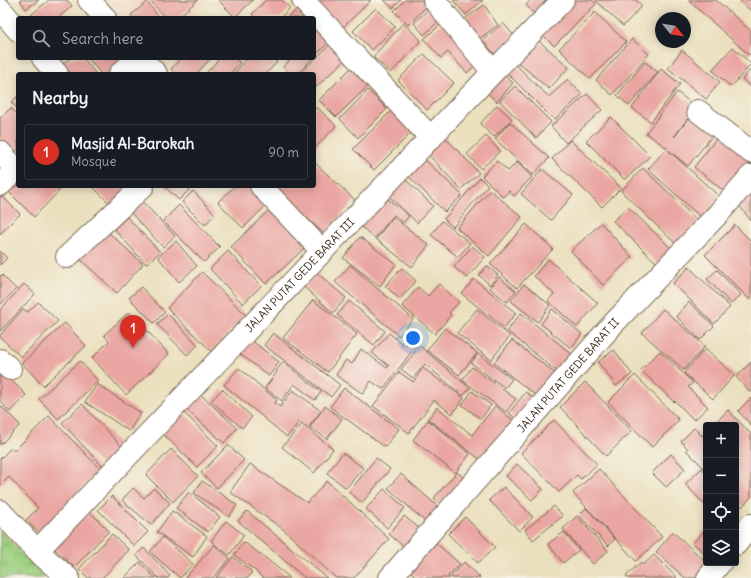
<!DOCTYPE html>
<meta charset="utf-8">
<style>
:root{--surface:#171b24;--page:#242831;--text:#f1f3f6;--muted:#9ea1a6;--line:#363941;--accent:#d93025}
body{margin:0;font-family:Delius,sans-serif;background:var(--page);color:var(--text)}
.controls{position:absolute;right:12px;bottom:12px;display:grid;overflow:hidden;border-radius:4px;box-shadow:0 2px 10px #0003}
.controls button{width:36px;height:36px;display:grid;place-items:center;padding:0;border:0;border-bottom:1px solid var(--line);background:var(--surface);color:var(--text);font:20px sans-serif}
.compass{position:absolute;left:655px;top:12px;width:36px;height:36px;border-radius:50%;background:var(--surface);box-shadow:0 2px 10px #0003;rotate:120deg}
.you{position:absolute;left:413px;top:338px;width:14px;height:14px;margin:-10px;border:3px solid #fff;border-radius:50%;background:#1a73e8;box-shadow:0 0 0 6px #1a73e833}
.badge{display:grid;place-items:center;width:26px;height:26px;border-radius:50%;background:var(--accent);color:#fff;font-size:13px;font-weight:700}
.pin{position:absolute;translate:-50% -33px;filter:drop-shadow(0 1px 2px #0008)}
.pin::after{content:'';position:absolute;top:21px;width:14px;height:12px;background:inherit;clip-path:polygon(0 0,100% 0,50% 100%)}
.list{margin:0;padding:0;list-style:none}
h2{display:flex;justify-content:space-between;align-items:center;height:52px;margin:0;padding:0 16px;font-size:17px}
h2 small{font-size:13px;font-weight:400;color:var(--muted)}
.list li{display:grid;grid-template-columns:26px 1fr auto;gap:12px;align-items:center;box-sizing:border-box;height:56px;margin:0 8px 8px;padding:0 8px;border:1px solid var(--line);border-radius:4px}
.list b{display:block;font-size:15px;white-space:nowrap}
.list p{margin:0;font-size:13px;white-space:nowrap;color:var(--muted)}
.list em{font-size:13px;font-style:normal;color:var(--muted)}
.icon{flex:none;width:22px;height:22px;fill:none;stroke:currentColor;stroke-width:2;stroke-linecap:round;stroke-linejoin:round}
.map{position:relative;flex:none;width:751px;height:578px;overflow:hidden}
.search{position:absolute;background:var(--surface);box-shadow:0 2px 10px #0003;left:16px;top:16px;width:300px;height:44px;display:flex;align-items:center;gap:10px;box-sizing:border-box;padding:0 14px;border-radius:4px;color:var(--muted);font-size:15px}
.panel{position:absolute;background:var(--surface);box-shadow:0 2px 10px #0003;left:16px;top:72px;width:300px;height:116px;border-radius:4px}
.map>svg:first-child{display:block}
.built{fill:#f3d4be}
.grass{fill:url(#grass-tufts);stroke:#6c7d4f}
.building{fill:#eaa6a2}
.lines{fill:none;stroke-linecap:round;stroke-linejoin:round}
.minor-casing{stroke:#796a56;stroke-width:24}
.minor{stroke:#fff;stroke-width:22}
.labels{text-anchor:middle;stroke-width:4;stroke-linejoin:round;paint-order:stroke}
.street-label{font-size:11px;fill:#3b2a1e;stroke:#f7f3e8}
</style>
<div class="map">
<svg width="751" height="578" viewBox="0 0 751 578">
<defs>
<pattern id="grass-tufts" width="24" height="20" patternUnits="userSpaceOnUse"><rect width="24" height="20" fill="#9ed080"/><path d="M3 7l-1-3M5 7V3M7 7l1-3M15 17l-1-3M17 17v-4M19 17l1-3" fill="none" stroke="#82a968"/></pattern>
</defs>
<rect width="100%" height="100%" fill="#f7f3e8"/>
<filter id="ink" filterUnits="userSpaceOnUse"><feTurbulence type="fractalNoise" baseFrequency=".025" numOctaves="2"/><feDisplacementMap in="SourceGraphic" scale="8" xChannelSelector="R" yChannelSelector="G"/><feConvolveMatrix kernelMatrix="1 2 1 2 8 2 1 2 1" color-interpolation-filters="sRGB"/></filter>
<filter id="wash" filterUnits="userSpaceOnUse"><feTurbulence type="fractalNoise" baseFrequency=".012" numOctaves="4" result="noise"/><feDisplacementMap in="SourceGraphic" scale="16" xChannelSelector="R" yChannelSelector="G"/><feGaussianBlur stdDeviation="0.9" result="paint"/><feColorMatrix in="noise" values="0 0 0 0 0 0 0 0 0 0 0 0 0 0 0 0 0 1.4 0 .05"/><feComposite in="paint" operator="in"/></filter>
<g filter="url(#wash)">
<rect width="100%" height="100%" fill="#ebe0be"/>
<polygon class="built" points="98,0 207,0 187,18 115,18"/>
<polygon class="grass" points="0,531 44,577 43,578 0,578"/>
<g id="blocks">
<g class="building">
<polygon points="20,0 39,0 26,9"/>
<polygon points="49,0 67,0 72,6 58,18 34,18 31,15"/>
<polygon points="150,0 198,0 177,18 165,18"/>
<polygon points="218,0 253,0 235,17"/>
<polygon points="266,0 282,0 290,8 280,18 256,18 252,14"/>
<polygon points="322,0 371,0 339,31 318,4"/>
<polygon points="384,0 401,0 393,8"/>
<polygon points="405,0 427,0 430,3 408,25 394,11"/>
<polygon points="453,0 483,0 466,15"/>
<polygon points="531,0 554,0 538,18 526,5"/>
<polygon points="566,0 592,0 596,4 554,46 537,29"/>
<polygon points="595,0 636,0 642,6 623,26"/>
<polygon points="688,0 716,0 751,31 751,53 749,55"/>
<polygon points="739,0 751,0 751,11"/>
<polygon points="147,2 160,18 133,18 131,15"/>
<polygon points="435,3 446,14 424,35 414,23"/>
<polygon points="484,5 498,25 475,42 461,22"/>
<polygon points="299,8 307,18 287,18"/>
<polygon points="376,8 395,27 372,50 353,31"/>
<polygon points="595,12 626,42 590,79 559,49"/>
<polygon points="447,19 481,60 467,73 448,52 441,58 424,39"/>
<polygon points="403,23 421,40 391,73 373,57"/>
<polygon points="503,23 515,37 494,54 483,40"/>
<polygon points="314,26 329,42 314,57"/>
<polygon points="533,36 569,67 549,89 513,58"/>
<polygon points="632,39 649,54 612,95 596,80"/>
<polygon points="332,43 346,59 314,89 314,74 299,74"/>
<polygon points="733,47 751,64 731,87 712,70"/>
<polygon points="682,50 720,82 706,99 668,68"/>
<polygon points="424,54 454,83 427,110 398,80"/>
<polygon points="70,58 83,58 96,74 71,74 63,64"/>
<polygon points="88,58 125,58 105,74 101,74"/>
<polygon points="181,58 211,58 196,74 176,74 171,69"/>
<polygon points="220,58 235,58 240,63 230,74 205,74"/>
<polygon points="247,58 272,58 277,62 266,74 236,74 235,73"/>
<polygon points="292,58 313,58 297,74 290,74 283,67"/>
<polygon points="513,62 549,97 568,79 582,95 554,120 505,71"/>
<polygon points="645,62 658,72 629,106 617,95"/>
<polygon points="353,66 370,84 336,117 319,100"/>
<polygon points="661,69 680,84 651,122 632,108"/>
<polygon points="751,69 751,87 742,79"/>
<polygon points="498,70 513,83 497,102 482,88"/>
<polygon points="515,86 551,122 536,138 500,101"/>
<polygon points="368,90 387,109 358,138 340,119"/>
<polygon points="677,92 696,107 674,137 694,113 716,131 688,166 668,150 724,201 706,222 648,169 667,148 646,133"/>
<polygon points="587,94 602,110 566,143 551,126"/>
<polygon points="18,96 18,110 11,102"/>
<polygon points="497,105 512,119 494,137 480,124"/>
<polygon points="317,107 336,126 314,149 314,110"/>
<polygon points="395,107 416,128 374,170 353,149"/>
<polygon points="11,108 18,115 18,150 13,155 0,140 0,118"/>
<polygon points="611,117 650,156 625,180 586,141"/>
<polygon points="510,122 549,158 533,175 495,139"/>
<polygon points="441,133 479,173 461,189 424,150"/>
<polygon points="721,133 751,157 751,165 728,194 694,167"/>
<polygon points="486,136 500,151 481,169 467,154"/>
<polygon points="570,140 621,188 602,207 552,159"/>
<polygon points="419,154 462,195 445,212 403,171"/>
<polygon points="497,161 508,171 517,162 532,177 514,196 509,191 503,197 482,176"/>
<polygon points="314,162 355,200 324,234 273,186 314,186"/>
<polygon points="643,168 701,224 679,247 621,191"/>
<polygon points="542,169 573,195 551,220 521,194"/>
<polygon points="401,175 433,206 417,223 385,192"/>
<polygon points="480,178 488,185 453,227 444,219"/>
<polygon points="18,181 18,186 64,186 34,217 8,191"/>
<polygon points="92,186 136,186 114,208"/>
<polygon points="164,186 193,186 179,200"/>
<polygon points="235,186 256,186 271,201 243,228 218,202"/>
<polygon points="490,190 522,217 489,256 457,228"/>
<polygon points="193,191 215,214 205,225 182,202"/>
<polygon points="751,191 751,221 737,202"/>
<polygon points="0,194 20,214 0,234"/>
<polygon points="383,195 409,216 403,223 394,215 375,238 359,225"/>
<polygon points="140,199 175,236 163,247 128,210"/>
<polygon points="179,205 220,247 204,262 163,221"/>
<polygon points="273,206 309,244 266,284 231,247"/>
<polygon points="628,207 675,252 661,267 613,221"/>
<polygon points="127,217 160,252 146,264 114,229"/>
<polygon points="393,217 429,245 412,267 376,239"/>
<polygon points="442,221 470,243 458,257 431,235"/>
<polygon points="601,223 632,257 603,285 571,251"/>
<polygon points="526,224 553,249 517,288 490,264"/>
<polygon points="735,225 751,241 751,298 749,299 705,255"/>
<polygon points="105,229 143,264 117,293 79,258"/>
<polygon points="360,237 396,264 380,286 343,258"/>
<polygon points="176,241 197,266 179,282 158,257"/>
<polygon points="472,246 485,257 467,278 454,267"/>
<polygon points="0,251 7,258 0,265"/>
<polygon points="228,251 261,286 243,304 210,269"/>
<polygon points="548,259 598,303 577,327 548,301 554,294 534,276"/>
<polygon points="350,265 413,319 399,336 335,282"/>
<polygon points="487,266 498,275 490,285 479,275"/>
<polygon points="689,267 730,307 714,324 673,283"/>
<polygon points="402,268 416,281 400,299 385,286"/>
<polygon points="717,270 741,295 731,304 707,279"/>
<polygon points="202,272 246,315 211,351 167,308"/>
<polygon points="317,273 346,298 333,313 304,287"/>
<polygon points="2,275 16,289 0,305 0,276"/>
<polygon points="499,277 516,291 507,302 490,288"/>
<polygon points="474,279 516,313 504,328 462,294"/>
<polygon points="24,284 35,294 0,331 0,310"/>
<polygon points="439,284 459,302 449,313 451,315 435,334 402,306 418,287 428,296"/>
<polygon points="524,284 550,305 538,322 511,301"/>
<polygon points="141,287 165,312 154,323 129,298"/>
<polygon points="313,300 357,334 328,372 283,338"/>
<polygon points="349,301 385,331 374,345 337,315"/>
<polygon points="38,302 58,321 21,357 0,337 0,335 23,309 28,312"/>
<polygon points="689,302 714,326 700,340 676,316"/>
<polygon points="477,309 510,336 491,360 457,333"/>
<polygon points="552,309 582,334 571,348 541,324"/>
<polygon points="663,309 705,346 684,370 642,333"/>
<polygon points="129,312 169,354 126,395 92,358 109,341 104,335"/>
<polygon points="521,313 579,360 565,378 507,331"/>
<polygon points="168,314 198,345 187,355 157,324"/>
<polygon points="65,323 86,346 43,386 22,363"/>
<polygon points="445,328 477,353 459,375 427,350"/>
<polygon points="273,333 340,385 331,397 264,345"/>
<polygon points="389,333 405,346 412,336 419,342 383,389 371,381 363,394 336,375 346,360 352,364 361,349 387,368 389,366 372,353"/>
<polygon points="251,340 279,362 269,376 240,354"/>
<polygon points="512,340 560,377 542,400 494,363"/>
<polygon points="420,346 470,388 463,396 425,364 413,378 401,369"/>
<polygon points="705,349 735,375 713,399 684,373"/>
<polygon points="614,350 632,374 616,386 598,362"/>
<polygon points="660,351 693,383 688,387 708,407 694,420 675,401 674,402 641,370"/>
<polygon points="478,354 512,379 505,388 471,363"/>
<polygon points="80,361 98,381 58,419 39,399"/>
<polygon points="283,362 321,392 315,400 294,384 282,401 265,388 277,372 276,371"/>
<polygon points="751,362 751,393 736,377"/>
<polygon points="472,367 516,399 506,412 462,380"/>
<polygon points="239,368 277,400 275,403 280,407 293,390 321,411 308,428 299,422 287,437 224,385"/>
<polygon points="423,368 464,398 452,414 434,400 409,433 373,406 399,372 413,382"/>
<polygon points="0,369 26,395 10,412 0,401"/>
<polygon points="635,375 679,420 652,447 608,402"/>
<polygon points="585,382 632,431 606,456 560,407"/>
<polygon points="97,384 141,413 129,431 85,402"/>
<polygon points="344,388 399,429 385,447 330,407"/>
<polygon points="222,389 252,417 242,428 211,401"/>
<polygon points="472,391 491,405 481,419 462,405"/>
<polygon points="526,392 541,404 524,425 509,413"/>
<polygon points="200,394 237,428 224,443 186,409"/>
<polygon points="751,398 751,425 738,411"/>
<polygon points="82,404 124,449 104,468 62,423"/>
<polygon points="0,405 20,425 0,445"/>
<polygon points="325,406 342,419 327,439 310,427"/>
<polygon points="495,406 518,424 487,465 428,419 437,407 472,435"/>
<polygon points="181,410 218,446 197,467 161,432"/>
<polygon points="728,410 751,434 751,497 742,507 736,501 736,425 713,425"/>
<polygon points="49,416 100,469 39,533 26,520 38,508 9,477 0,486 0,459 11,448 14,451"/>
<polygon points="428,420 470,454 455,473 413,440"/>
<polygon points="554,420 597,464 581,479 577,475 559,492 521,453"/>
<polygon points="302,424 333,449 314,473 282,447"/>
<polygon points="694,428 702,436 706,432 706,470 686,450 688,449 681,441"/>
<polygon points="228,445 244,460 217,488 201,473"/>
<polygon points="171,449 198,476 173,502 146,475"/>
<polygon points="343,453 363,468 346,488 327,473"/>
<polygon points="671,454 685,469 666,487 652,473"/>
<polygon points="376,458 390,469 362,503 349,492"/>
<polygon points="250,464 307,503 327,481 389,539 354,578 336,578 283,529 230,492"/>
<polygon points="517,464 543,489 532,500 506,476"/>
<polygon points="702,468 706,473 706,506 685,484"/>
<polygon points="599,469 662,537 636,561 573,493"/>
<polygon points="457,472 469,482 446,509 434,498"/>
<polygon points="401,474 444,512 431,527 388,488"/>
<polygon points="202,481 237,505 229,517 194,493"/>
<polygon points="504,487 533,517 519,531 489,500"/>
<polygon points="133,488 144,498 154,488 170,503 151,525 122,500"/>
<polygon points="384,489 405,508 387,528 366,509"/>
<polygon points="189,492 220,517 208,532 176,508"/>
<polygon points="112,496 148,532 134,546 98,510"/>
<polygon points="554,506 563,516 533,540 525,530"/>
<polygon points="586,508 615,539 608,546 579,515"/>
<polygon points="89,511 109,531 74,567 54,548"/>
<polygon points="172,511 207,536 193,557 157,532"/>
<polygon points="247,511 327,578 305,578 238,521"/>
<polygon points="404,516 419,528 404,547 389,534"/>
<polygon points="577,516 608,551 593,564 563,529"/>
<polygon points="465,517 495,547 478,563 448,534"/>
<polygon points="226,521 244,535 229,555 211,541"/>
<polygon points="704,531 706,533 706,555 693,543"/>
<polygon points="564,532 579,550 563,563 548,544"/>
<polygon points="673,532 706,562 706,578 685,578 656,552"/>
<polygon points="112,534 129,550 102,578 88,578 79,569"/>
<polygon points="163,537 193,564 180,578 150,552"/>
<polygon points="244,542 268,560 290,578 263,578 257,573 257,572 234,555"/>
<polygon points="436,543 460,564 448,576 450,578 417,578 411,572"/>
<polygon points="214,545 230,558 213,578 185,578"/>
<polygon points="144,548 170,576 168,578 158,578 136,555"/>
<polygon points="654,555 677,578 627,578 626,576 641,562 643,565"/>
<polygon points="233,557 252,572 248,578 216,578"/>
<polygon points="140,562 150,573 156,578 124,578"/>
<polygon points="464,562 480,577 479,578 452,578 451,576"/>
</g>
</g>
</g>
<g filter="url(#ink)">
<use href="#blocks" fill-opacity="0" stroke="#796a56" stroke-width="1"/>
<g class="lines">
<g class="minor-casing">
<g id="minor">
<polyline points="89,0 105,18"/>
<polyline points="303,0 431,138"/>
<polyline points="434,0 493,72"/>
<polyline points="0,9 18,30"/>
<polyline points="43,58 57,74"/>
<polyline points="141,58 156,74"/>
<polyline points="120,74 138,58"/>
<polyline points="698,111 751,152"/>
<polyline points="0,152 16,169"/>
<polyline points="0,185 18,168"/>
<polyline points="261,186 322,251"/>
<polyline points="67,257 143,186"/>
<polyline points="0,360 10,369"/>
<polyline points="0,511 37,551 68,578"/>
<polyline points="736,544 751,525"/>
<path id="s1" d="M37,551L493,72L563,0"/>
<path id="s2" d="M390,578L613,324L719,213L751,176"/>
<polyline points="708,578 720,563"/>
</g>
</g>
<use href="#minor" class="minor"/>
</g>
</g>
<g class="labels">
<g class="street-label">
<text dy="4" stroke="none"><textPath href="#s1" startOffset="381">JALAN PUTAT GEDE BARAT III</textPath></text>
<text dy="4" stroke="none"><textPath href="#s2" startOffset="270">JALAN PUTAT GEDE BARAT II</textPath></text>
</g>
</g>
</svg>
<div class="controls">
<button>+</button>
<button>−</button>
<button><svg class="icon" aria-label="locate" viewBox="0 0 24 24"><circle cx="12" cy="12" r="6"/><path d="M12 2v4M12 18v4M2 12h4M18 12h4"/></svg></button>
<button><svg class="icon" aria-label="layers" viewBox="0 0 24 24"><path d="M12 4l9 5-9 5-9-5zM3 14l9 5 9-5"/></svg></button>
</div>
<svg class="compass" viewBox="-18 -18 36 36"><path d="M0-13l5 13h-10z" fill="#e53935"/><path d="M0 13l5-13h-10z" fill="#9ea1a6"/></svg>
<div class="you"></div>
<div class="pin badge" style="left:133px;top:348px">1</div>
<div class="search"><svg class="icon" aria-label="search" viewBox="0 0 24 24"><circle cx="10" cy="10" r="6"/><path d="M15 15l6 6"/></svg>Search here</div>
<section class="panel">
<h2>Nearby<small></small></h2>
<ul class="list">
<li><span class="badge">1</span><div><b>Masjid Al-Barokah</b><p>Mosque</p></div><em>90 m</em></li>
</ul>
</section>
</div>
